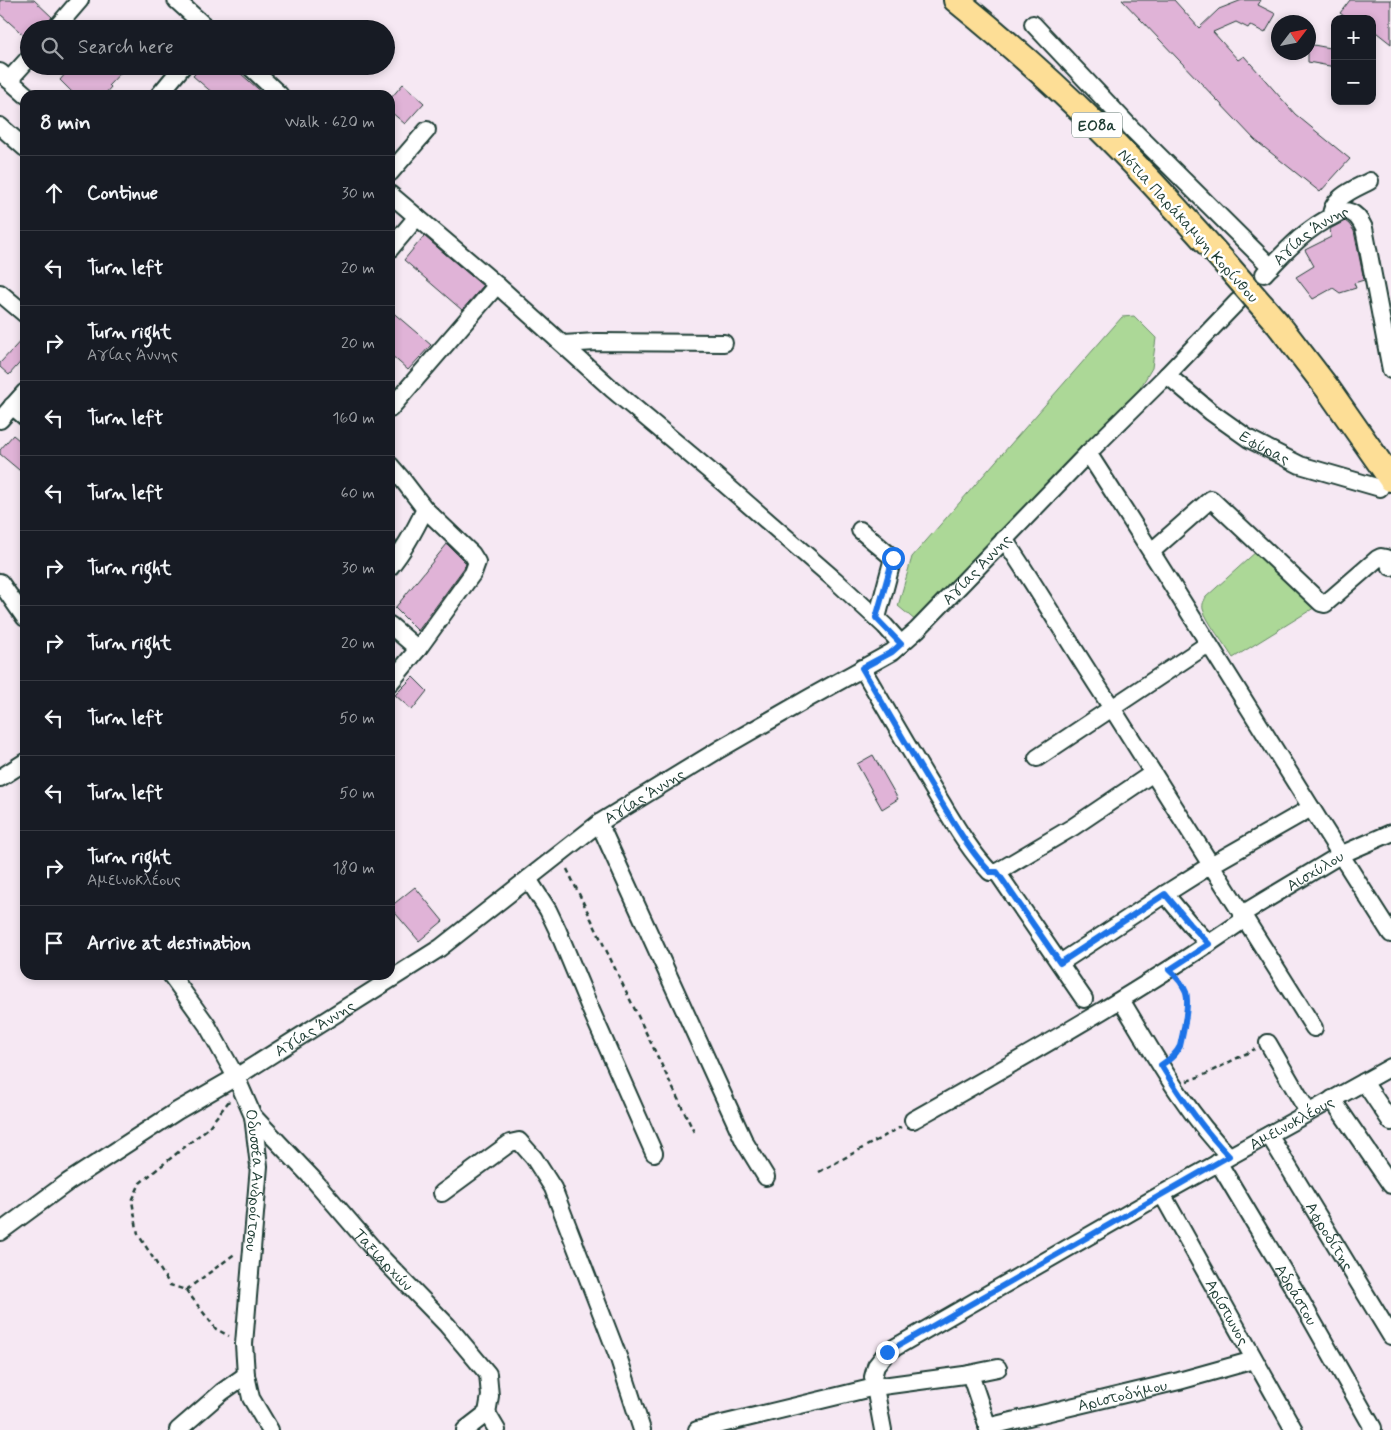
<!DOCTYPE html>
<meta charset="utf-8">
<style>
:root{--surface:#171b24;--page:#20242c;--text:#f1f3f6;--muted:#9ea1a6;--line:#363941}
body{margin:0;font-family:Mynerve,sans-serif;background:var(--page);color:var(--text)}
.controls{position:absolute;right:15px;top:15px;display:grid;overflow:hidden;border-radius:10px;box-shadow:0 2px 8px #0003}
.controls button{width:45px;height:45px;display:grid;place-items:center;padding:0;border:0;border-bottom:1px solid var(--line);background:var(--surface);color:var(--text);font:25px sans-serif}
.compass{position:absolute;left:1271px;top:15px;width:45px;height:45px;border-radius:50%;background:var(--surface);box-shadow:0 2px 8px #0003;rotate:58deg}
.stop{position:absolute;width:15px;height:15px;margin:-11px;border:4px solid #1a73e8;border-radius:50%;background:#fff}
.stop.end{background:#1a73e8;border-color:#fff;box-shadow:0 1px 5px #0008}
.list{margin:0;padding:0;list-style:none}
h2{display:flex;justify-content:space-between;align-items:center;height:65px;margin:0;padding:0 20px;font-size:21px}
h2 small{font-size:16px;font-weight:400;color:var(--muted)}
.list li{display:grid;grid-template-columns:32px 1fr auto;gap:15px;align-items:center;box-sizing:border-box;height:75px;padding:0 20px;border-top:1px solid var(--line)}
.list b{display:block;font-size:19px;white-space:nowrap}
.list p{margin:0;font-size:16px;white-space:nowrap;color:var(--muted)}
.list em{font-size:16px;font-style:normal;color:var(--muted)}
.icon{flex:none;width:28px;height:28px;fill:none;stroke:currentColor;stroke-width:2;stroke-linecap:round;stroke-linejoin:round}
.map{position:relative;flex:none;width:1391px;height:1430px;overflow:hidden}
.search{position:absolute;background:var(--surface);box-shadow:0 2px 8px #0003;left:20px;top:20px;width:375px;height:55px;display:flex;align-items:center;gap:12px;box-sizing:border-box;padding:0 18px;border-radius:28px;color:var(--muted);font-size:19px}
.panel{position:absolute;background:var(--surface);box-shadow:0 2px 8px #0003;left:20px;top:90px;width:375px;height:890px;border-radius:15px}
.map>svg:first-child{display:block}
.green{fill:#acd897;stroke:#668a66}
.building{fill:#e0b3d7;stroke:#1f3d34}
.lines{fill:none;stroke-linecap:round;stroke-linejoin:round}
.minor-casing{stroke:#1f3d34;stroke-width:20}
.highway-casing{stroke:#1f3d34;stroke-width:28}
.path{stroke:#1f3d34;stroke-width:2.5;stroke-dasharray:5 4;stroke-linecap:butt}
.minor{stroke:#fff;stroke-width:16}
.highway{stroke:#fdde96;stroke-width:24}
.highway-bridge-casing{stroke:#1f3d34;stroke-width:28;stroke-linecap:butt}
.highway-bridge{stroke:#fdde96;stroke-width:24}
.route{stroke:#1a73e8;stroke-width:6}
.labels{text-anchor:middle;stroke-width:5;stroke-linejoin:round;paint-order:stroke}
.shield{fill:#fff;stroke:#627771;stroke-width:1}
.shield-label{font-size:15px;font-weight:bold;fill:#1f3d34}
.street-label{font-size:16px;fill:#1f3d34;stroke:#fff}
</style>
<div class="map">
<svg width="1391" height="1430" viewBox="0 0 1391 1430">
<rect width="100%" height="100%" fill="#f6e8f3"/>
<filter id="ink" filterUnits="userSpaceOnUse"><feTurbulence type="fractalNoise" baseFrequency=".02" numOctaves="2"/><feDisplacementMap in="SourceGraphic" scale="10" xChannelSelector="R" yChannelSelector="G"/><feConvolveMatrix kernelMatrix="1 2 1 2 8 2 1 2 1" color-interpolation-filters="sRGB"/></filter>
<g filter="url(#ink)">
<g class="green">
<polygon points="1134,316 1156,338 1152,368 1139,390 993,539 916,621 898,606 912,557 1122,317"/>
<path d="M1258,550L1317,606L1233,658C1226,646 1206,621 1203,609C1202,604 1204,601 1206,597Z"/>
</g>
<g class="building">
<polygon points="0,0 34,0 52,17 47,23 45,29 29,29 29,40 0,14"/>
<polygon points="1122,0 1174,0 1199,28 1219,9 1242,0 1261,0 1258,5 1276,14 1265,33 1250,25 1248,28 1236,22 1213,32 1238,60 1244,56 1295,114 1350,159 1320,192 1255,140"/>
<polygon points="1350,0 1391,0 1391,44 1372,29 1372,19 1348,19 1340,13"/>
<polygon points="1308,44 1335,49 1335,67 1308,62"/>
<polygon points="72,66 127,66 109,85 111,87 104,95 75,95 60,80"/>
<polygon points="202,66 232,66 265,95 215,95 193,76"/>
<polygon points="403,84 424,103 405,124 390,111 390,99"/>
<polygon points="1345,221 1349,224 1354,231 1364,280 1354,283 1356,288 1340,293 1333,288 1313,299 1296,277 1314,266 1305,250 1331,237 1330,229"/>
<polygon points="424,236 483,286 462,310 404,260"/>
<polygon points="390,310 431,345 408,370 390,354"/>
<polygon points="25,336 25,357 9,375 0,367 0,363"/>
<polygon points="13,435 25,445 25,475 0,454 0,450"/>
<polygon points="447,544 466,563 464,568 418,631 395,608"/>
<polygon points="413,677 427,691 412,710 395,695"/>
<polygon points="873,755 898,799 882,809 857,764"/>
<polygon points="415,887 443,921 419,941 390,907"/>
</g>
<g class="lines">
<g class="minor-casing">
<g id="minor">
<polyline points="176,0 208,29"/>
<polyline points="1033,24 1133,130 1271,267"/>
<polyline points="55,29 80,0"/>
<polyline points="249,66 280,95"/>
<polyline points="0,72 26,95"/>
<polyline points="9,80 29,58"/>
<polyline points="159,95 183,66"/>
<polyline points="0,126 25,148"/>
<polyline points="390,173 427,130"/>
<polyline points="390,194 497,285 612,389 711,472 835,580 885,626 901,644"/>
<path d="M1331,217C1331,197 1355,189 1370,181"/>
<polyline points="390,249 417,217"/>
<path id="s1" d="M1264,274C1285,252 1305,229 1333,216C1336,214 1340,212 1344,211C1355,211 1360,220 1364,228L1391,370"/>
<polyline points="0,293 25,314"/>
<polyline points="563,344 596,342 724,343"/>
<path id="s2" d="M1167,375L1211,412L1249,439L1300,465L1380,488"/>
<polyline points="12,406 25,417"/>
<polyline points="390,409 497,285"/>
<polyline points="0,420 25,392"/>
<path d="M1088,453C1191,612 1289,775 1391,934"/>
<polyline points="390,465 402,479 425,509 472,554 477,562 473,573 418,649 390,683"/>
<polyline points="860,530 893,558 877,618"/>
<path d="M1004,539C1042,595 1075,653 1112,708L1314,1028"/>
<polyline points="1152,551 1211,499 1321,603 1325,604 1377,559 1381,557 1386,558 1391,567"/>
<path d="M390,567C405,549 415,530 425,509"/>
<polyline points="0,582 25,618"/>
<polyline points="390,625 418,649"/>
<path d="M862,668C887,711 912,754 938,797C954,823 969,850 990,872H997L1073,827L1153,773"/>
<polyline points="1037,758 1208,644"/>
<polyline points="0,778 25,762"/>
<polyline points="599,823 744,1141 766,1177"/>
<polyline points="997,872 1084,999"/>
<polyline points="528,879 548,910 558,931 590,1008 654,1153"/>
<polyline points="1165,894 1190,924 1209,944"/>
<path id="s3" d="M1242,914L1340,855L1391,833"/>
<polyline points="1060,963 1165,894 1211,865 1311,808"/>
<path id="s4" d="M171,975L207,1025L236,1077L253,1116L259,1166L244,1344L246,1375L251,1398L270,1430"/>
<path d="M1121,1000C1154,1054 1184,1110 1229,1156"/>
<polyline points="1268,1043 1308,1112"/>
<polyline points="1364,1082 1391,1122"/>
<polyline points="1332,1099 1391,1185"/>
<path id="s5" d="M253,1116L313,1179L376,1252L447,1325L488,1374L490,1396L487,1413"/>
<path d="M913,1120C1026,1056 1138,993 1245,919"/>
<path id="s6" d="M1269,1135L1391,1336"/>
<path id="s7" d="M1218,1162L1297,1294L1373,1428L1371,1430"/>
<polyline points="442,1193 510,1143 519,1141 534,1158 553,1188 619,1359 642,1430"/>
<path id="s8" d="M1162,1194L1294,1430"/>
<path id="s9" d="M0,1232L68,1182L177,1111L236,1077L440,948L599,823L720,749L809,698L892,652L917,630L1088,453L1167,375L1238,301"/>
<polyline points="970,1374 989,1430"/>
<polyline points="487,1413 497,1430"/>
<path id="s10" d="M987,1427L1179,1381L1254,1360"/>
<polyline points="178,1430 222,1392 246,1375"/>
<polyline points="465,1430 487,1413"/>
<polyline points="697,1430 875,1387 964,1375 998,1368"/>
<path id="s11" d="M883,1430L873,1377L876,1366L887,1352L1162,1194L1391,1067"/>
</g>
</g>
<g class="highway-casing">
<g id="highway">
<path d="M956,0C1005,40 1053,82 1098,127C1142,170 1184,217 1225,263"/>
<polyline points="1278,324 1328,389 1391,479"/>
</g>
</g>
<g class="path">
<polyline points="567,869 694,1132"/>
<polyline points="1173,1057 1180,1046 1187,1004 1186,993 1179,980"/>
<polyline points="1187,1081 1204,1075 1255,1049"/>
<polyline points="229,1101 207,1129 140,1183 132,1201 138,1234 170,1285 186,1290 236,1253"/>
<polyline points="819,1172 901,1127"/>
<polyline points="186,1290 216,1329 229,1336"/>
</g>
<use href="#minor" class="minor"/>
<use href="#highway" class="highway"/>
<g class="highway-bridge-casing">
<polyline id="highway-bridge" points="1225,263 1278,324"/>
</g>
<use href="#highway-bridge" class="highway-bridge"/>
</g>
</g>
<g class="lines" filter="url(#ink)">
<path class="route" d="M887,1352L1229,1156C1202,1128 1181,1098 1161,1065C1169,1060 1176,1055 1180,1046C1183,1033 1190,1005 1186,992C1182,982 1176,976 1169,970L1209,944L1190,924L1165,894L1060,963L997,872H990C969,850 954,823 938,797C912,754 887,711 862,668L892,652L901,644L876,618L893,558"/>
</g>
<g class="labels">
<rect class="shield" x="1072" y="112.5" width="50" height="25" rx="4"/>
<g class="shield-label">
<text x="1097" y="130">ΕΟ8α</text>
</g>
<g class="street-label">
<text transform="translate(1189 225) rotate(48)" y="6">Νότια Παράκαμψη Κορίνθου</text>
<text dy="6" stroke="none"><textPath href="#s1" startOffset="62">Αγίας Άννης</textPath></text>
<text dy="6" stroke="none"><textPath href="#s2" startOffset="122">Εφύρας</textPath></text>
<text dy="6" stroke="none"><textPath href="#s9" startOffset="1184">Αγίας Άννης</textPath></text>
<text dy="6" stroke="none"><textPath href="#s9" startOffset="779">Αγίας Άννης</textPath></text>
<text dy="6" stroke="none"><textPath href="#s3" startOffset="85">Αισχύλου</textPath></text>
<text dy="6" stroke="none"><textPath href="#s9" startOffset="375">Αγίας Άννης</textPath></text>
<text dy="6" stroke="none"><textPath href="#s11" startOffset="548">Αμεινοκλέους</textPath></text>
<text dy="6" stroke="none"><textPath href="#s4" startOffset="228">Οδυσσέα Ανδρούτσου</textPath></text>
<text dy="6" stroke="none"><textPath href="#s6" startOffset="118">Αφροδίτης</textPath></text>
<text dy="6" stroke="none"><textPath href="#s5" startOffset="194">Ταξιαρχών</textPath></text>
<text dy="6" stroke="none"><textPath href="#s7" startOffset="154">Αδράστου</textPath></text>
<text dy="6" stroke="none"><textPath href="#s8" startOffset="135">Αρίστωνος</textPath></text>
<text dy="6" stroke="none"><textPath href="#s10" startOffset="139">Αριστοδήμου</textPath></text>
</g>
</g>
</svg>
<div class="controls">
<button>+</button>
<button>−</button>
</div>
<svg class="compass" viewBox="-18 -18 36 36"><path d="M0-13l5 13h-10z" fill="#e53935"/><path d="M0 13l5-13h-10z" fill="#9ea1a6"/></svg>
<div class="stop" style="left:893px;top:558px"></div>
<div class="stop end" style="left:887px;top:1352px"></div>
<div class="search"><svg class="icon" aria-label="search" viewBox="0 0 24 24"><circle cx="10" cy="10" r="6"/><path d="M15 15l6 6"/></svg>Search here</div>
<section class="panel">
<h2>8 min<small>Walk · 620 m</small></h2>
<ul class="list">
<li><svg class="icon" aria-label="ahead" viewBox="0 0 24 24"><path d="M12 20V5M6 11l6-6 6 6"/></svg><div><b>Continue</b></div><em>30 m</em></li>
<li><svg class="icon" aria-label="left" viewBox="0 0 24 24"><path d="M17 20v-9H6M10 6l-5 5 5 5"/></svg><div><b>Turn left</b></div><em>20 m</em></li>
<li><svg class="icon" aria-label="right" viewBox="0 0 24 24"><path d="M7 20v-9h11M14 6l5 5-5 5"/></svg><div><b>Turn right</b><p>Αγίας Άννης</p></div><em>20 m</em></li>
<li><svg class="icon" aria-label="left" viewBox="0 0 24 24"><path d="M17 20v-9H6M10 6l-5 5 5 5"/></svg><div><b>Turn left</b></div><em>160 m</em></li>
<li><svg class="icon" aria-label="left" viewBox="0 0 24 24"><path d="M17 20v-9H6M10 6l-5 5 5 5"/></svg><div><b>Turn left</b></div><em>60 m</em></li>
<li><svg class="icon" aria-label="right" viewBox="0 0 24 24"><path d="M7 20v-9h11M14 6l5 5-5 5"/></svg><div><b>Turn right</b></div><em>30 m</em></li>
<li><svg class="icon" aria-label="right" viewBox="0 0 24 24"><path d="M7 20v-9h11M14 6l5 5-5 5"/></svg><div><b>Turn right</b></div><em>20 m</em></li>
<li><svg class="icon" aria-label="left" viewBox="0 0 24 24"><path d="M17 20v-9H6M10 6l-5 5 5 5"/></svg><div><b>Turn left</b></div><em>50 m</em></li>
<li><svg class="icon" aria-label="left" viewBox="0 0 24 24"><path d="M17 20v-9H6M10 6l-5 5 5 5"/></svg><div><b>Turn left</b></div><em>50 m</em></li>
<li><svg class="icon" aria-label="right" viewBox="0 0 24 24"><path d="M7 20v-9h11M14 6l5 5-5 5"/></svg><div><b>Turn right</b><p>Αμεινοκλέους</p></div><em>180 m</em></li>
<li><svg class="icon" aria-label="arrive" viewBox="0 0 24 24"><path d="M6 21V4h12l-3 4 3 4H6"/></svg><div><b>Arrive at destination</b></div></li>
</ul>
</section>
</div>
